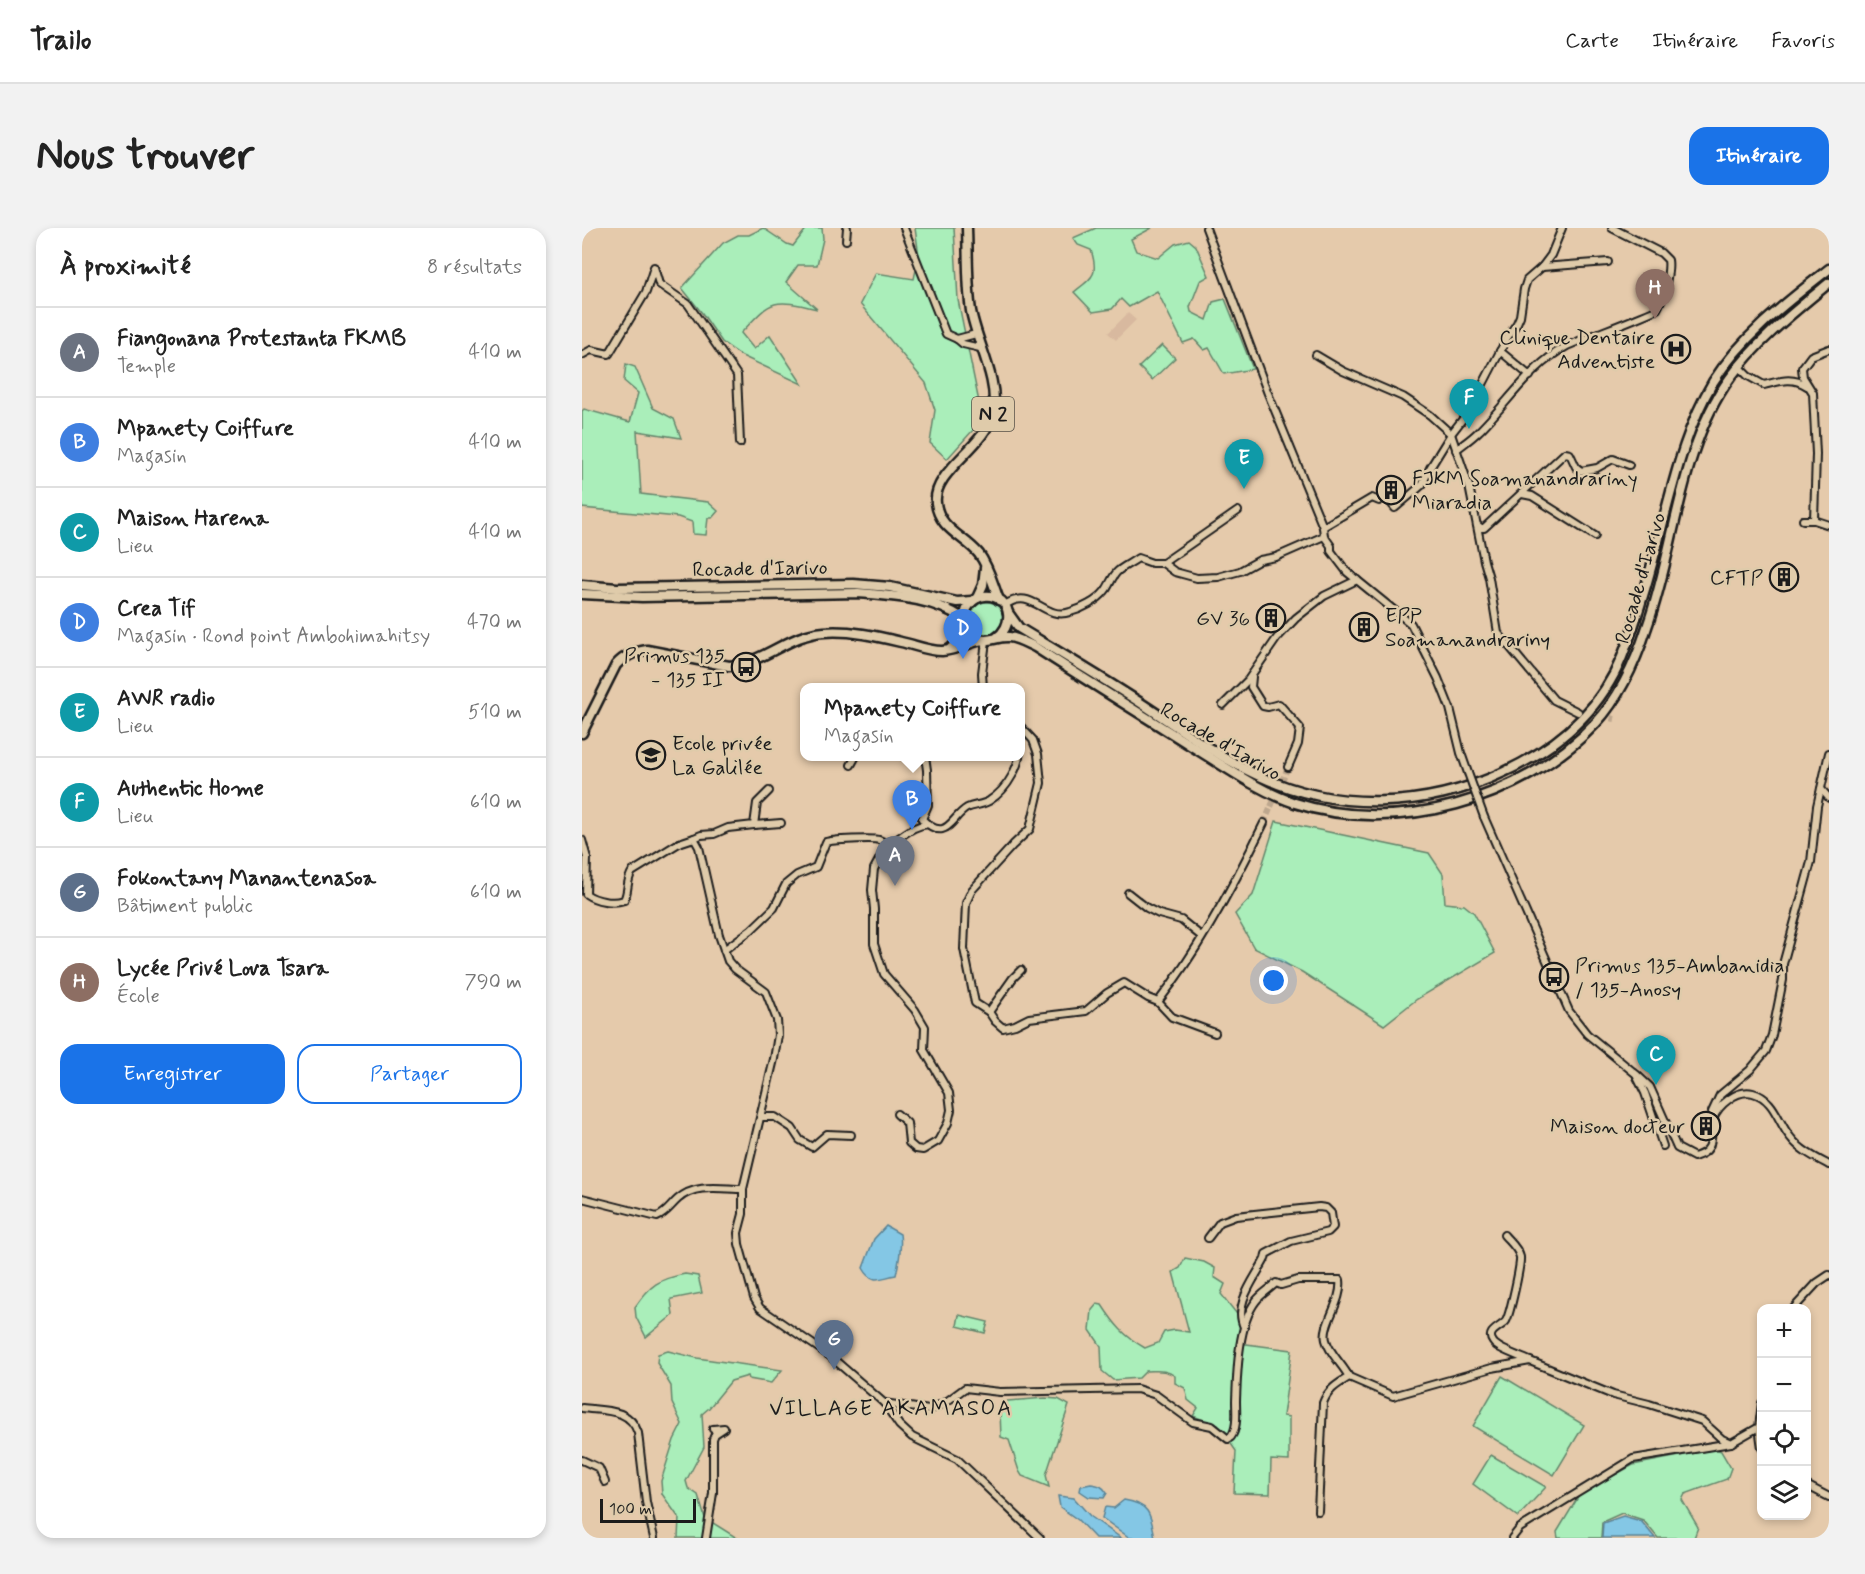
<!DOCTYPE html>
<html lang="fr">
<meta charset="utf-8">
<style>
:root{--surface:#fff;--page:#f2f2f2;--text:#222;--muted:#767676;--line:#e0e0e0;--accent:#1a73e8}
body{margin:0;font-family:Mynerve,sans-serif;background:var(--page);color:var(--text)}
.controls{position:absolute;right:18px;bottom:18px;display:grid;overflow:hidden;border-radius:12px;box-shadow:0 3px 9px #0003}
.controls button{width:54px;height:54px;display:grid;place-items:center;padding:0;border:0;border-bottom:2px solid var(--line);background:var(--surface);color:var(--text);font:30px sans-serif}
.scale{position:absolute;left:18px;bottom:15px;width:96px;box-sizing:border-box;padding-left:6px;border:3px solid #1c1c1c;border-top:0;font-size:16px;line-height:21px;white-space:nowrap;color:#1c1c1c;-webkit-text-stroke:4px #dfcbaa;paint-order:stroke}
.you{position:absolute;left:692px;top:753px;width:21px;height:21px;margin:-15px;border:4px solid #fff;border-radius:50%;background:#1a73e8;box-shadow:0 0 0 9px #1a73e833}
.badge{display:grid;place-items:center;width:39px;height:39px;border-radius:50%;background:var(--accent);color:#fff;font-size:20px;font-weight:700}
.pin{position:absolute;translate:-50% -50px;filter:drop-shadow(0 2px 3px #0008)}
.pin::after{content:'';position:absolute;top:32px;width:21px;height:18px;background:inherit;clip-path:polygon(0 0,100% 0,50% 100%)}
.popup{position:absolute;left:218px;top:455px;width:225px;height:78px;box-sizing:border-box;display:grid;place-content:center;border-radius:12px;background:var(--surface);filter:drop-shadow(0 2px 4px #0005);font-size:20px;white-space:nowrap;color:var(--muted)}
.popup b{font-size:22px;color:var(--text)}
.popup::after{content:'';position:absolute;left:50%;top:100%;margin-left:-12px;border:12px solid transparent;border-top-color:var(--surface)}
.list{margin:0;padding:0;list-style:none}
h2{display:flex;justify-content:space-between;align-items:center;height:78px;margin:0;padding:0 24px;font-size:26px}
h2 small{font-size:20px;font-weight:400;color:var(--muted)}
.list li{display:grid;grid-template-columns:39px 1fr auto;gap:18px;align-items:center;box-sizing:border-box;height:90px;padding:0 24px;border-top:2px solid var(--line)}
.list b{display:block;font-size:22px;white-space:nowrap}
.list p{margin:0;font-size:20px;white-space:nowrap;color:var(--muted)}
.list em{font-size:20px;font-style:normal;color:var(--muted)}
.actions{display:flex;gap:12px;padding:18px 24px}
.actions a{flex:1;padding:14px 0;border:2px solid var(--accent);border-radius:18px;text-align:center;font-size:21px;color:var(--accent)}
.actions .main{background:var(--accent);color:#fff}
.icon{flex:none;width:33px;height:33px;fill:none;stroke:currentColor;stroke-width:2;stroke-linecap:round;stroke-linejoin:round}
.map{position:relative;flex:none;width:1247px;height:1310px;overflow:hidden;border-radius:18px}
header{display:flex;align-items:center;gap:36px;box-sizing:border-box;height:84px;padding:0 30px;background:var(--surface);border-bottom:2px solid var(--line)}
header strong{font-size:28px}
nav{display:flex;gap:33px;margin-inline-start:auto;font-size:21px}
.intro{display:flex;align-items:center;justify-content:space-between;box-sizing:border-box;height:144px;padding:0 36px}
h1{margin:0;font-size:42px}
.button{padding:15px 27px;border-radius:18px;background:var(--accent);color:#fff;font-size:21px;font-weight:700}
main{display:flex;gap:36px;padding:0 36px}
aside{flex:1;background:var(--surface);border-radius:18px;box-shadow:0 3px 9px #0003}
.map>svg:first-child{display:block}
.built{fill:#d8b99f}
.green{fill:#aaeeba;stroke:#63856b;stroke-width:1.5}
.water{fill:#84c7e5;stroke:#5a8395;stroke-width:1.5}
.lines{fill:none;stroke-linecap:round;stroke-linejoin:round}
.minor-tunnel{stroke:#bda78e;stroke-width:6;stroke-dasharray:6 3;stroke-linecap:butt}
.minor-casing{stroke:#1c1c1c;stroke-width:10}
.major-casing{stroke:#1c1c1c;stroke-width:13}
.minor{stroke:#dfcbaa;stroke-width:6}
.major{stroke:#dfcbaa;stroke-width:8}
.minor-bridge-casing{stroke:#1c1c1c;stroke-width:10;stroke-linecap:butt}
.minor-bridge{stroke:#dfcbaa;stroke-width:6}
.labels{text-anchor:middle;stroke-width:5;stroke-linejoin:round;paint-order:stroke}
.shield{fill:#dfcbaa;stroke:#565047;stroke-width:1.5}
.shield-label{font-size:20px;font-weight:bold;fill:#1c1c1c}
.poi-label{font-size:21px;fill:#1c1c1c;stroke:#dfcbaa;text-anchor:end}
.street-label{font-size:21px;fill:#1c1c1c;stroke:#dfcbaa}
.neighbourhood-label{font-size:22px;letter-spacing:1.5px;fill:#1c1c1c;stroke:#dfcbaa}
</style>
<header>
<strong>Trailo</strong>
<nav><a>Carte</a><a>Itinéraire</a><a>Favoris</a></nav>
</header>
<div class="intro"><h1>Nous trouver</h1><a class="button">Itinéraire</a></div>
<main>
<aside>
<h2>À proximité<small>8 résultats</small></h2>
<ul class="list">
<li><span class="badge" style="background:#6b7280">A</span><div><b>Fiangonana Protestanta FKMB</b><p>Temple</p></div><em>410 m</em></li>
<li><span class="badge" style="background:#3f7fe0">B</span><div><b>Mpanety Coiffure</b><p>Magasin</p></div><em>410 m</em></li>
<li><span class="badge" style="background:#0f9aa8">C</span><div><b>Maison Harena</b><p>Lieu</p></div><em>410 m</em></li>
<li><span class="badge" style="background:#3f7fe0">D</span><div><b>Crea Tif</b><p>Magasin · Rond point Ambohimahitsy</p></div><em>470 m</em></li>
<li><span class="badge" style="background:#0f9aa8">E</span><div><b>AWR radio</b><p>Lieu</p></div><em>510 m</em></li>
<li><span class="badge" style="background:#0f9aa8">F</span><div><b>Authentic Home</b><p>Lieu</p></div><em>610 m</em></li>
<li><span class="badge" style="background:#5c6f8a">G</span><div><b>Fokontany Manantenasoa</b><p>Bâtiment public</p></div><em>610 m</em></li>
<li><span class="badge" style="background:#8d6e63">H</span><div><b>Lycée Privé Lova Tsara</b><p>École</p></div><em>790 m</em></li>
</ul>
<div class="actions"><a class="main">Enregistrer</a><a>Partager</a></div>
</aside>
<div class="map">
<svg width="1247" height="1310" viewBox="0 0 1247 1310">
<rect width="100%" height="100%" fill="#e5caab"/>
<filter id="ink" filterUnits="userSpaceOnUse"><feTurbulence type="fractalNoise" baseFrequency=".0167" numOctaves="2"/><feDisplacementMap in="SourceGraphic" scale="12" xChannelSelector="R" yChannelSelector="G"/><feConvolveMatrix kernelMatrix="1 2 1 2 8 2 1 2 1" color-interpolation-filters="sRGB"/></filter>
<g filter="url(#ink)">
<polygon class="built" points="546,85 554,92 534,112 526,105"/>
<g class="green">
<path d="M181,0L205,16L211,18L225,0H240L241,11L235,37H216L204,54L235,81C189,70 190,72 159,105L172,121L188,107L220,156L160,128L140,114L120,85L100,60L141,15L156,7H167Z"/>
<polygon points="333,0 372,0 376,72 398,179 392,201 365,231 348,215 353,182 344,155 278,76 294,45 332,51 337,28"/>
<path d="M514,0H570L549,11L554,23L576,30L593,16L607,12L614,18L627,48L618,53L608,79L609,84L625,92L631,74L643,71L671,141L642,146L627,120L622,122L612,111L601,115L575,63L547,79L539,71L530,81L511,84L492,64C511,49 517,47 509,22L496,17L491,10Z"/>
<polygon points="580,117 593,130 570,152 557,139"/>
<polygon points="44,136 53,139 71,180 92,191 99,210 55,203 59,266 126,274 136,283 130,290 126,290 124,307 111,306 110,294 96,289 0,280 0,183 2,181 48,194 56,165 42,153"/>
<circle cx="405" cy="390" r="16"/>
<polygon points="694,593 847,625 861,646 863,675 882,677 892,685 913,725 835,771 802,797 720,744 672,720 653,686 671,667"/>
<path d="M603,1030L622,1034L633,1040L632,1049L643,1056L639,1066L658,1090L657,1115L710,1122L701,1188L707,1189V1233L689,1232L688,1266L652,1265L654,1223L636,1197L611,1188L616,1180L606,1172L603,1160L593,1155V1148C584,1141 575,1143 564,1143L557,1150L531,1152L520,1143L519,1118L508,1102L510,1082L515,1076L520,1077C533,1097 542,1108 563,1120L576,1115L582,1104L593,1102L607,1104L591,1044L598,1040Z"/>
<path d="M103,1046L116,1048L120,1065L89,1071L91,1087L64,1109L54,1089L53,1079C68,1057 77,1051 103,1046Z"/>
<polygon points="377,1087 406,1094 403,1105 375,1098"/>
<polygon points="86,1123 115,1130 200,1142 189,1155 167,1151 166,1148 149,1153 127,1180 120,1186 122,1219 104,1253 106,1260 116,1267 123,1290 155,1310 96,1310 97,1290 80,1266 79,1253 92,1212 100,1196 90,1175 89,1158 75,1135 76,1126"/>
<polygon points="920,1148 1002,1197 972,1247 891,1198"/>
<polygon points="463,1170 476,1171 487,1177 464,1247 467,1259 440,1248 437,1243 427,1212 419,1209 418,1183 420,1175 426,1173"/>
<polygon points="1134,1221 1139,1223 1149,1240 1145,1251 1103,1266 1100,1272 1116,1299 1112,1310 1076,1310 1061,1292 1040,1285 1020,1294 1019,1310 976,1310 975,1304 998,1266 1051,1237"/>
<polygon points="909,1227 964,1259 936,1289 891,1256"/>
</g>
<g class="water">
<path d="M304,998L318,1006C320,1019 317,1034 314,1047C300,1049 291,1058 281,1040L292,1011Z"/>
<path d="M509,1256C517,1257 521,1258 525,1265L522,1270L507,1269L498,1263L499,1258Z"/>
<polygon points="476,1268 492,1270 508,1288 539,1310 513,1310 496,1292 478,1279"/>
<path d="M542,1272C568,1276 569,1287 573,1310H548L520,1290L523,1279L532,1280Z"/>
<polygon points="1041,1288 1059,1293 1073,1310 1020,1310 1021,1295"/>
</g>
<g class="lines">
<g class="minor-tunnel">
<polyline points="1002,485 1033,491"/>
<polyline points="682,595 706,539"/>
</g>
<g class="minor-casing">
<g id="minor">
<polyline points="322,0 364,106 375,111"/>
<polyline points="624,0 685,163 741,299 742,308 749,318 749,323 765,344 829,396 856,450 868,480 879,525 886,545"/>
<polyline points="264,12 265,0"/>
<polyline points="960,39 1026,34"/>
<polyline points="394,106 375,111 381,116 398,120"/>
<polyline points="918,123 948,148"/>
<polyline points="0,127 9,122 27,126 64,64 72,39 77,56 106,76 155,147 158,215"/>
<polyline points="734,127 761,143 821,169 848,187 869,206 887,258 902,333 907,350 916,405 972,472 996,484"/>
<path d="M1157,139L1166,148L1182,157C1198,153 1210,148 1225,158"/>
<path d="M874,222C881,216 889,211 896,204C925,176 949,137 985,118C998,112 1072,84 1075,81C1081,72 1088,43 1086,32L1079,25L1030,0"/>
<polyline points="940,266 950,268 1013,308"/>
<polyline points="1221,292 1232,292 1247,297"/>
<polyline points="1232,292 1234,226 1231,165 1221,149 1220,140 1229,128 1247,121"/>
<polyline points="895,297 899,300 902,300 983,225 988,226 994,239 999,243 1015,240 1031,231 1047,237"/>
<polyline points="741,299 790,270 797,273 804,269 813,280 840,257 848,240 869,206 887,183 925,110 935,95 938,88 942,61 945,52 960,39 969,27 980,0"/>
<polyline points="581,335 593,344 615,350 636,349 658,343 678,332 694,329 742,308"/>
<path d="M423,377C451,358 461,393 488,384C500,381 515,373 523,363C528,357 530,348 536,343C542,338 549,335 556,330L570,335H581L656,283"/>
<polyline points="670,449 669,459 681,478 686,479 697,476 718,500 716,516 706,539"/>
<polyline points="401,460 400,445 404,413"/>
<polyline points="641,477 666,452 695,410 714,390 742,368 775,352"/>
<polyline points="438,498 451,512 456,526 459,555 448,601 431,617 390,662 384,675 382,721 393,775 407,784 431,750 439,742"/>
<path d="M343,528L345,542L346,577L340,591C365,616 369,589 385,580C392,577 400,577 407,573C426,561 440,536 438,514"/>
<polyline points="269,537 274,528"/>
<polyline points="1239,561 1247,570"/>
<path d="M902,589L987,783L1005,806L1054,846L1068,859L1095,920L1112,929C1118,927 1124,925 1127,919C1131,911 1128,900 1131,891C1136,877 1155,861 1171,865C1193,871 1196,895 1209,910C1218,922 1234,930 1247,937"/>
<polyline points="172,597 199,595"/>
<polyline points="112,610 119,607 132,606 146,600 172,597 175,575 187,563"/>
<path d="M0,612L5,630L4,666C14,673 31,676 42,672C47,663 44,653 50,644L97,615L112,610L117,619L137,707L146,733L153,741L184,764L195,792L196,807L192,831L161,961V986L156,1005L157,1016L172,1070L178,1080L248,1128L302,1175L317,1197L330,1209L375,1231L458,1310"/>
<path d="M305,617C320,610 328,598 346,596"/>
<polyline points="546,665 565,680 577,686 599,692 619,708"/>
<path d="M142,722L169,702L192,680L204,656L215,647L234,639L244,614C249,612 292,610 297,612C299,612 304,616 305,617L292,641L290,662L292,681V716L302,746L333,782L343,799L342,822L367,865L369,882L366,895L356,913L341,922L334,921L327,915L325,895L315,886"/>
<polyline points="576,774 590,789 633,805"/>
<path d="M407,784L413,793L421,800L433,797L447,790L504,783L525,765L542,755L566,770L576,774C618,720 652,657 682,595"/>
<polyline points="1055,849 1063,865 1081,918"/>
<polyline points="1131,888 1130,884 1138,867 1168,842 1184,823 1190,807 1201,752 1201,736 1229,634 1235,578 1247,525"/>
<polyline points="179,889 193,889 210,900 218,912 230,919 245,906 269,907"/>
<path d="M0,970L75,989C85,985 88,978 96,971C114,955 139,961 161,961"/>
<path d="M922,1007C927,1013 936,1020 938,1029C939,1037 928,1086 924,1093C920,1099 903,1103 911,1114C915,1121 939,1129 948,1133"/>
<path d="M626,1010L638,994L654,988L737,979L744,980L749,985L751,999L746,1004L709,1013L684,1026L683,1031C673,1051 651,1076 662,1099"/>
<polyline points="1212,1080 1235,1055 1247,1047"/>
<path d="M302,1175L347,1182L364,1174L383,1160L418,1164L555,1161L574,1167L611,1194L630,1198L646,1211L649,1209C656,1199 654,1185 654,1173C655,1145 656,1096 674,1073C679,1066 688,1061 694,1055L699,1057L716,1052H758C761,1073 740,1096 744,1112C747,1125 761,1137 767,1149"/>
<polyline points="1180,1175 1177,1199 1180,1220"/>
<path d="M0,1180C23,1183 48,1180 56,1205L64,1274L72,1310"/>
<polyline points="0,1232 17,1240 23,1254"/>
<polyline points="1224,1257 1247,1269"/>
<path d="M736,1283L741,1175C746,1161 756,1156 767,1149L811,1168L910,1140L948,1133L1031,1167L1067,1176L1120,1193L1140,1211L1149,1215"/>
<polyline points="124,1310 131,1265 131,1211 133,1206 142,1200 131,1201"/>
<polyline points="930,1310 938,1300 1051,1231 1149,1215 1177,1199"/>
</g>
</g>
<g class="major-casing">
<g id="major">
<path d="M385,0C386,27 385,56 389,83C395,115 417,153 411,184C405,218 350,243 354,275C357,301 382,308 397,326C407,339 411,357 417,372"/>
<polyline points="0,357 35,360 271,356 308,359 375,374 390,373"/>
<path d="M0,366L60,369L276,365C312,368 352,370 382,391"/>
<polyline points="395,370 401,357 403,340"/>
<path d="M427,386L437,400C475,423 514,446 551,470C592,496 631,526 675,547C753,584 844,581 922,544C974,520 1018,483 1040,429C1058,384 1070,337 1082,290C1094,244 1106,196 1131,154C1160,108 1205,74 1247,41"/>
<path d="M414,410C431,399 431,373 409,368C386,364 373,395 391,408C404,417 414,408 427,409C436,410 444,415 453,419C504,452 556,484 608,517C642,538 675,562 713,575C814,608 942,572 1014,495C1039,468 1054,433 1065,399C1094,319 1097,220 1148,150C1175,113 1212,84 1247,55"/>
<polyline points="368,421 378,411 384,399"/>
<path d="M0,505L34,437C43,427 53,424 65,422L147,438C182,435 207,406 242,404C269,402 294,408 319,414C333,417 346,423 360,423C375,422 386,415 400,412"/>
</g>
</g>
<use href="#minor" class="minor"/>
<use href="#major" class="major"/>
<g class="minor-bridge-casing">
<polyline id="minor-bridge" points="886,545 902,589"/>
</g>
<use href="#minor-bridge" class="minor-bridge"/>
</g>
</g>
<defs>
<g id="hospital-ring" transform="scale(1.5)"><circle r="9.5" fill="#dfcbaa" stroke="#1c1c1c" stroke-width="1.5"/><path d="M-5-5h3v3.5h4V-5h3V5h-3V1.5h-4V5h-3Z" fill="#1c1c1c"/></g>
<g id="building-ring" transform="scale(1.5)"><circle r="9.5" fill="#dfcbaa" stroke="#1c1c1c" stroke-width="1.5"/><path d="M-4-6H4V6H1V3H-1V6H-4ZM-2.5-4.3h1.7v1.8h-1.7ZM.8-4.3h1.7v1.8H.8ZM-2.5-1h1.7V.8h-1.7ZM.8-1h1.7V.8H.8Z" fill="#1c1c1c"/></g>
<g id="bus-ring" transform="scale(1.5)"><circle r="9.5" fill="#dfcbaa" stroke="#1c1c1c" stroke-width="1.5"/><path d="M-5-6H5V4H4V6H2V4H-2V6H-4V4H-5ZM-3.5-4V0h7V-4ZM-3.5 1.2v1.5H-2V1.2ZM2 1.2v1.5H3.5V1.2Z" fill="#1c1c1c"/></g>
<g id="school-ring" transform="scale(1.5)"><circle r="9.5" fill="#dfcbaa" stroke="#1c1c1c" stroke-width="1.5"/><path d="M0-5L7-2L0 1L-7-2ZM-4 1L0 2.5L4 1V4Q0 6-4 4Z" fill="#1c1c1c"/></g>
</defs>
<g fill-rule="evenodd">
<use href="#hospital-ring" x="1094" y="121"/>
<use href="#building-ring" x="809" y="262"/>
<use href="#building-ring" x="1202" y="349"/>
<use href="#building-ring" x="689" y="390"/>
<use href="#building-ring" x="782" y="399"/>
<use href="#bus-ring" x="164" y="439"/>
<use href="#school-ring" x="69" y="527"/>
<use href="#bus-ring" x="972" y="749"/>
<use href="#building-ring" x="1124" y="898"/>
</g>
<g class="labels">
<rect class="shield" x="390" y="169" width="42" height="34" rx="4.5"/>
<g class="shield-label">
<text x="411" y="193">N 2</text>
</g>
<g class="poi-label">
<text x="1073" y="116">Clinique Dentaire<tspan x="1073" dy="24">Adventiste</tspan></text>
<text x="830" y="257" text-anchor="start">FJKM Soamanandrariny<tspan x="830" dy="24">Miaradia</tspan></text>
<text x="1181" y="356">CFTP</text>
<text x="803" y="394" text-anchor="start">EPP<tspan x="803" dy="24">Soamanandrariny</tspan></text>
<text x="668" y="397">GV 36</text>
<text x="143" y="434">Primus 135<tspan x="143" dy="24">- 135 II</tspan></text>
<text x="90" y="522" text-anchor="start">Ecole privée<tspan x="90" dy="24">La Galilée</tspan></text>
<text x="993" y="744" text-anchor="start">Primus 135-Ambanidia<tspan x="993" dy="24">/ 135-Anosy</tspan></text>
<text x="1103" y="905">Maison docteur</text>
</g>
<g class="street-label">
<text transform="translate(178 340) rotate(-1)" y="7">Rocade d'Iarivo</text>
<text transform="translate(1058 350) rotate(-74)" y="7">Rocade d'Iarivo</text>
<text transform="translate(639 513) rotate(30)" y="7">Rocade d'Iarivo</text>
</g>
<g class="neighbourhood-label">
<text x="309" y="1187">VILLAGE AKAMASOA</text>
</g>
</g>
</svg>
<div class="controls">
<button>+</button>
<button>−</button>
<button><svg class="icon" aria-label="locate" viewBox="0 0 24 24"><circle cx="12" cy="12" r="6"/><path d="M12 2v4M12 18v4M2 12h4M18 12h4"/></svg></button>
<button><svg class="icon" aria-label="layers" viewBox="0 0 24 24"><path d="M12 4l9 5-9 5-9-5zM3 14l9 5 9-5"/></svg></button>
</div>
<div class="scale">100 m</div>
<div class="you"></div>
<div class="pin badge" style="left:313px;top:658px;background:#6b7280">A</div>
<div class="pin badge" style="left:330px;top:602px;background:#3f7fe0">B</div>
<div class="popup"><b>Mpanety Coiffure</b>Magasin</div>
<div class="pin badge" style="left:1074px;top:857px;background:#0f9aa8">C</div>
<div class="pin badge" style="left:381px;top:431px;background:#3f7fe0">D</div>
<div class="pin badge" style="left:662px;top:261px;background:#0f9aa8">E</div>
<div class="pin badge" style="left:887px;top:201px;background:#0f9aa8">F</div>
<div class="pin badge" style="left:252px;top:1142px;background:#5c6f8a">G</div>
<div class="pin badge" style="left:1073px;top:91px;background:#8d6e63">H</div>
</div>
</main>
